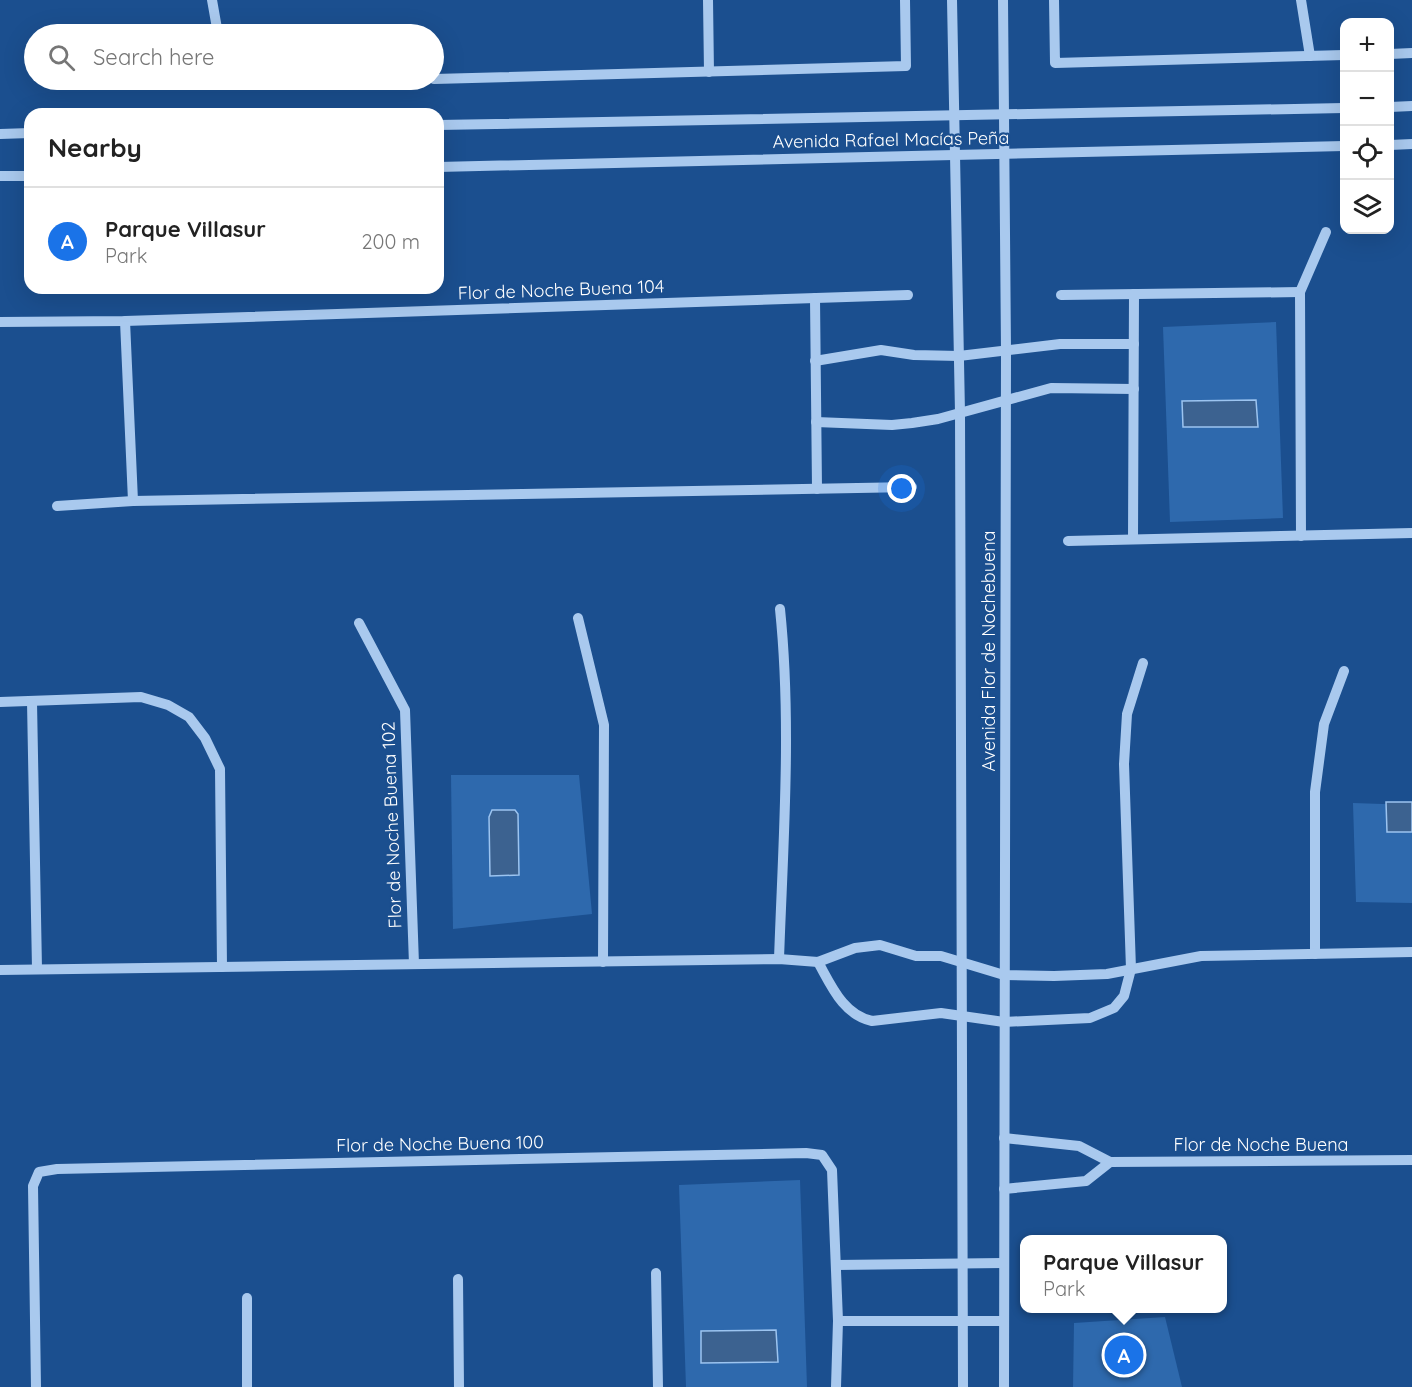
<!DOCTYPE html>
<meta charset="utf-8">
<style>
:root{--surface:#fff;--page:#f6f6f6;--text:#222;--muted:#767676;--line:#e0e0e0;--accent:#1a73e8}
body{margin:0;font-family:Quicksand,sans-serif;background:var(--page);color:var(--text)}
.controls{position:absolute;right:18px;top:18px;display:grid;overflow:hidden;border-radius:12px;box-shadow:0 6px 24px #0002}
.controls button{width:54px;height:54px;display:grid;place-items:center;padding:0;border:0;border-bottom:2px solid var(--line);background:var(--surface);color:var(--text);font:30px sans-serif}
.you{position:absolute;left:902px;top:489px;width:21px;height:21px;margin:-15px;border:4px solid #fff;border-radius:50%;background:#1a73e8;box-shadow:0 0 0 9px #1a73e833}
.badge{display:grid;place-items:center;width:39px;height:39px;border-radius:50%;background:var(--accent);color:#fff;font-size:20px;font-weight:700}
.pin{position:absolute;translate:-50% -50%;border:3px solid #fff;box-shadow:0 2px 6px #0006}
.popup{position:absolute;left:1020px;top:1235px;width:207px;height:78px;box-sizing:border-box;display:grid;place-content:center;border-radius:12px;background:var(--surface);filter:drop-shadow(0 2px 4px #0005);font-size:20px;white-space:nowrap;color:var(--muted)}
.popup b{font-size:22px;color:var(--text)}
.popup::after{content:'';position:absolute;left:50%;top:100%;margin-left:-12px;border:12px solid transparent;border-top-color:var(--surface)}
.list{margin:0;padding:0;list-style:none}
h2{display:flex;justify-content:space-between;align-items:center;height:78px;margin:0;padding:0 24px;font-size:26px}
h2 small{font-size:20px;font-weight:400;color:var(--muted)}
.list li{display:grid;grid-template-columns:39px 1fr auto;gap:18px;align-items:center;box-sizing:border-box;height:108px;padding:0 24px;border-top:2px solid var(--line)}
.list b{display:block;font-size:22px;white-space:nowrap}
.list p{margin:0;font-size:20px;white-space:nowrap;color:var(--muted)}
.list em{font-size:20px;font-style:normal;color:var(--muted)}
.icon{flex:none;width:33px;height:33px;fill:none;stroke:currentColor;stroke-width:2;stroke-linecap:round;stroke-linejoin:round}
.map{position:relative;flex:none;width:1412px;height:1387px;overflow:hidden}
.search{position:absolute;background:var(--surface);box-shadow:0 6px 24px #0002;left:24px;top:24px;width:420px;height:66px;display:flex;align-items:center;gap:15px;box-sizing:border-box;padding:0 21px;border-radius:33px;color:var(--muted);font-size:22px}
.panel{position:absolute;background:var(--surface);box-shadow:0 6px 24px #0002;left:24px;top:108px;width:420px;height:186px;border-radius:18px}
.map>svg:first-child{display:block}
.green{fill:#2e69ad}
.water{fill:#3c6290;stroke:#9cc4f0;stroke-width:1.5}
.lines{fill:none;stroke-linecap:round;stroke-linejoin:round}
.minor{stroke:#a9c9ee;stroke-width:10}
.labels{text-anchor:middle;stroke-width:4.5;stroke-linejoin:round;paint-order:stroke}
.street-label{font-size:18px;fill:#fff;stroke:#1b4f8f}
</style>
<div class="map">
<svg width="1412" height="1387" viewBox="0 0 1412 1387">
<rect width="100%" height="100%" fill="#1b4f8f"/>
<g class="green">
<polygon points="1276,322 1283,518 1170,522 1163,327"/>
<polygon points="451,775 579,775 592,914 453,929"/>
<polygon points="1353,803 1412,805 1412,903 1356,902"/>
<polygon points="800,1180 807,1387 686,1387 679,1185"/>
<polygon points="1165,1317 1182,1387 1073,1387 1074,1323"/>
</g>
<g class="water">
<polygon points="1256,400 1258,427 1183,427 1182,401"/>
<polygon points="1386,802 1412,802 1412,832 1387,832"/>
<polygon points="492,810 515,810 518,814 519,875 490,876 489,817"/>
<polygon points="776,1330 778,1362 701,1363 701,1331"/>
</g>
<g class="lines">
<g class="minor">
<polyline points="212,0 218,34"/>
<polyline points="708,0 709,72"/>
<polyline points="952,0 960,413 963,1387"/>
<polyline points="1003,0 1006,351 1004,1387"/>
<polyline points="1054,0 1055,63 1344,55"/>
<polyline points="1301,0 1310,56"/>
<polyline points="1390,54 1412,53"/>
<polyline points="434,79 906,66 905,0"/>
<polyline points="225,80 226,84 411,80"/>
<polyline points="1390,107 1412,106"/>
<polyline points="438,125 1344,108"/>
<polyline points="0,134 30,133"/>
<polyline points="1390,145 1412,144"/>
<polyline points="438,167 1344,146"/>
<polyline points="0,176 30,176"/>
<polyline points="1061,295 1300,292"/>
<polyline points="815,298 817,489"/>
<polyline points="125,321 133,501"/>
<polyline points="0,322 125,321 908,295"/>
<polyline points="815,361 881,350 914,355 959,356 1060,344 1134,344"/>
<polyline points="816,422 892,425 912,423 938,419 1051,388 1134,389"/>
<polyline points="57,506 133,501 912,487"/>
<polyline points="1301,536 1300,292 1326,232"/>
<polyline points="1133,539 1134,294"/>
<polyline points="1068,541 1412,533"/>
<polyline points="578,618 604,725 603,962"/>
<polyline points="359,623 405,710 414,964"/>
<polyline points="0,702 141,697 168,705 189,717 205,738 220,769 222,967"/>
<polyline points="32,702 37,969"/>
<polyline points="1315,954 1315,792 1324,724 1344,671"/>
<path d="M779,959C783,843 792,726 780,609"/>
<path d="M818,962C831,985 843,1015 872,1021L941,1013L1004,1022L1090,1018L1114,1008L1124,996L1131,969L1124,764L1127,714L1143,663"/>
<polyline points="0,970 779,959 818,962 855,948 880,945 916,956 941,956 1004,975 1054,976 1107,974 1201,956 1412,952"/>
<polyline points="1004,1138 1079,1146 1110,1162 1412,1160"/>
<polyline points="1004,1189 1086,1181 1110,1162"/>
<polyline points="836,1265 1003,1263"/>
<polyline points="656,1273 658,1387"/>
<polyline points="458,1279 459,1387"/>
<polyline points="247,1298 247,1387"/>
<polyline points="838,1321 1003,1321"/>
<polyline points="36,1387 33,1186 39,1172 57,1169 806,1153 822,1155 832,1170 838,1321 836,1387"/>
</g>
</g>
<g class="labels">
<g class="street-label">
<text transform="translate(891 140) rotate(-1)" y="6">Avenida Rafael Macías Peña</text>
<text transform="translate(561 290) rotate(-2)" y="6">Flor de Noche Buena 104</text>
<text transform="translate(989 651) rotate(-90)" y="6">Avenida Flor de Nochebuena</text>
<text transform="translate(392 825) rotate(-92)" y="6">Flor de Noche Buena 102</text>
<text transform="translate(440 1144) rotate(-1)" y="6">Flor de Noche Buena 100</text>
<text x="1261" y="1151">Flor de Noche Buena</text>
</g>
</g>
</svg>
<div class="controls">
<button>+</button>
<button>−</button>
<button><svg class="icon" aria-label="locate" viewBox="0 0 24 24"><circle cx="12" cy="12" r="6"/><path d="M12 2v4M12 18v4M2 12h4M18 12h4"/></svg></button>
<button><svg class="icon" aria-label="layers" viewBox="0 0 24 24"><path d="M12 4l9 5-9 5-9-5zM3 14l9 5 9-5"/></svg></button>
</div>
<div class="you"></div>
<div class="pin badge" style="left:1124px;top:1355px">A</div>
<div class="popup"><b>Parque Villasur</b>Park</div>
<div class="search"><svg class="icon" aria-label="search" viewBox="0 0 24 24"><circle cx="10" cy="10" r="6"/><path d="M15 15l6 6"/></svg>Search here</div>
<section class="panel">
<h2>Nearby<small></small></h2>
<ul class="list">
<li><span class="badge">A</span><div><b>Parque Villasur</b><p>Park</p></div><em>200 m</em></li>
</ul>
</section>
</div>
